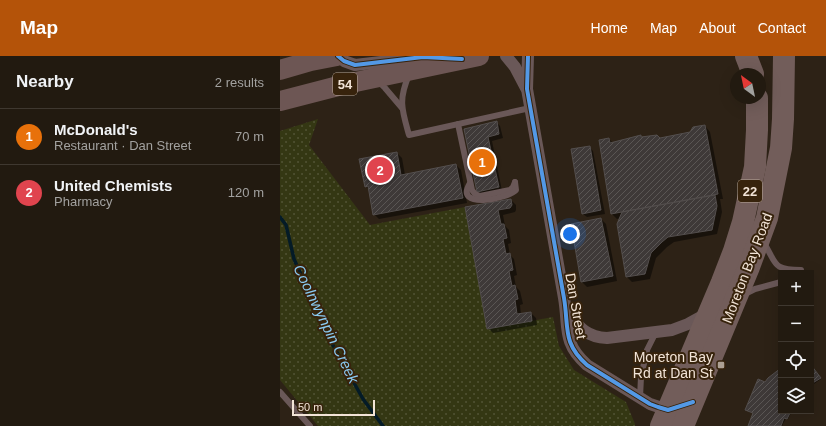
<!DOCTYPE html>
<meta charset="utf-8">
<style>
:root{--surface:#221a10;--page:#2e271e;--text:#f1f3f6;--muted:#a2a19f;--line:#3f3830;--accent:#b45309}
body{margin:0;font-family:Arial,sans-serif;background:var(--page);color:var(--text)}
.controls{position:absolute;right:12px;bottom:12px;display:grid;overflow:hidden;border-radius:0px;box-shadow:0 4px 16px #0002}
.controls button{width:36px;height:36px;display:grid;place-items:center;padding:0;border:0;border-bottom:1px solid var(--line);background:var(--surface);color:var(--text);font:20px sans-serif}
.compass{position:absolute;left:450px;top:12px;width:36px;height:36px;border-radius:50%;background:var(--surface);box-shadow:0 4px 16px #0002;rotate:327deg}
.scale{position:absolute;left:12px;bottom:10px;width:83px;box-sizing:border-box;padding-left:4px;border:2px solid #f2e4d7;border-top:0;font-size:11px;line-height:14px;white-space:nowrap;color:#f2e4d7;-webkit-text-stroke:3px #37230c;paint-order:stroke}
.you{position:absolute;left:290px;top:178px;width:14px;height:14px;margin:-10px;border:3px solid #fff;border-radius:50%;background:#1a73e8;box-shadow:0 0 0 6px #1a73e833}
.badge{display:grid;place-items:center;width:26px;height:26px;border-radius:50%;background:var(--accent);color:#fff;font-size:13px;font-weight:700}
.pin{position:absolute;translate:-50% -50%;border:2px solid #fff;box-shadow:0 1px 4px #0006}
.list{margin:0;padding:0;list-style:none}
h2{display:flex;justify-content:space-between;align-items:center;height:52px;margin:0;padding:0 16px;font-size:17px}
h2 small{font-size:13px;font-weight:400;color:var(--muted)}
.list li{display:grid;grid-template-columns:26px 1fr auto;gap:12px;align-items:center;box-sizing:border-box;height:56px;padding:0 16px;border-top:1px solid var(--line)}
.list b{display:block;font-size:15px;white-space:nowrap}
.list p{margin:0;font-size:13px;white-space:nowrap;color:var(--muted)}
.list em{font-size:13px;font-style:normal;color:var(--muted)}
.icon{flex:none;width:22px;height:22px;fill:none;stroke:currentColor;stroke-width:2;stroke-linecap:round;stroke-linejoin:round}
.map{position:relative;flex:none;width:546px;height:370px;overflow:hidden}
header{display:flex;align-items:center;gap:24px;box-sizing:border-box;height:56px;padding:0 20px;background:var(--accent);color:#fff}
header strong{font-size:19px}
nav{display:flex;gap:22px;margin-inline-start:auto;font-size:14px}
main{display:flex}
aside{flex:1;background:var(--surface)}
.map>svg:first-child{display:block}
.park{fill:url(#park-dots)}
.shadow{fill:#0007}
.lines{fill:none;stroke-linecap:round;stroke-linejoin:round}
.stream{stroke:#041b27;stroke-width:3.5}
.building{fill:url(#building-hatch);stroke:#534e4d}
.lane{stroke:#6a5858;stroke-width:6}
.street{stroke:#6a5858;stroke-width:12}
.primary{stroke:#6d5654;stroke-width:20}
.highway{stroke:#725d5a;stroke-width:22}
.cycleway-casing{stroke:#37230c;stroke-width:6}
.cycleway{stroke:#5399e6;stroke-width:4}
.poi-dot{fill:#ada093;stroke:#37230c;stroke-width:1.5}
.labels{text-anchor:middle;stroke-width:4;stroke-linejoin:round;paint-order:stroke}
.shield{fill:#37230c;stroke:#baaa9a;stroke-width:1}
.shield-label{font-size:13px;font-weight:bold;fill:#f2e4d7}
.street-label{font-size:14px;fill:#f2e4d7;stroke:#37230c}
.poi-label{font-size:14px;fill:#f2e4d7;stroke:#37230c;text-anchor:end}
.water-label{font-size:15px;font-style:italic;fill:#8ac9f1;stroke:#37230c}
</style>
<header>
<strong>Map</strong>
<nav><a>Home</a><a>Map</a><a>About</a><a>Contact</a></nav>
</header>
<main>
<aside>
<h2>Nearby<small>2 results</small></h2>
<ul class="list">
<li><span class="badge" style="background:#e8710a">1</span><div><b>McDonald's</b><p>Restaurant · Dan Street</p></div><em>70 m</em></li>
<li><span class="badge" style="background:#e0444e">2</span><div><b>United Chemists</b><p>Pharmacy</p></div><em>120 m</em></li>
</ul>
</aside>
<div class="map">
<svg width="546" height="370" viewBox="0 0 546 370">
<defs>
<pattern id="park-dots" width="8" height="8" patternUnits="userSpaceOnUse"><rect width="8" height="8" fill="#343713"/><path d="M2 2h.1M6 6h.1" fill="none" stroke="#525435" stroke-width="1.8" stroke-linecap="round"/></pattern>
<pattern id="building-hatch" width="6" height="6" patternUnits="userSpaceOnUse"><rect width="6" height="6" fill="#3e3938"/><path d="M-1 1l2-2M0 6l6-6M5 7l2-2" fill="none" stroke="#5a5654"/></pattern>
</defs>
<rect width="100%" height="100%" fill="#2d2216"/>
<polygon class="park" points="38,63 29,89 90,169 185,151 207,273 273,261 279,290 294,314 346,346 355,368 355,370 38,370 0,324 0,75"/>
<g class="shadow">
<polygon points="216,66 220,70 223,82 212,85 222,135 201,139 197,135 185,73"/>
<polygon points="425,70 430,76 443,143 440,143 442,156 437,178 394,186 387,191 376,202 370,223 352,226 347,221 341,162 337,163 332,158 320,84 329,83 333,87 361,80 363,82 380,83 410,77"/>
<polygon points="309,91 313,95 325,158 307,161 303,158"/>
<polygon points="117,97 122,102 125,119 176,109 181,114 187,147 99,163 94,158 89,134 86,130"/>
<polygon points="231,144 236,149 236,154 235,156 223,159 225,170 229,174 231,187 228,188 230,199 234,203 237,219 234,220 236,231 240,235 243,248 240,249 241,259 251,257 256,262 257,269 213,277 208,272 186,152"/>
<polygon points="321,163 326,168 337,225 307,231 302,226"/>
<polygon points="531,310 541,323 531,330"/>
<polygon points="501,313 501,355 512,355 508,363 506,362 502,370 469,370 474,358 467,354 486,327"/>
</g>
<g class="lines">
<polyline class="stream" points="0,161 6,169 14,203 49,282 83,343 103,370"/>
</g>
<g class="building">
<polygon points="217,65 219,78 208,81 219,131 197,136 184,73"/>
<polygon points="425,69 438,138 331,158 319,84 329,82 330,87 361,79 361,81 377,79 380,82 410,76 413,71"/>
<polygon points="310,90 321,154 302,158 291,93"/>
<polygon points="117,96 121,119 176,108 183,142 93,159 88,130 85,131 79,103"/>
<polygon points="435,139 437,150 432,174 388,181 382,186 371,197 365,218 346,221 337,168 342,156"/>
<polygon points="231,143 232,149 230,152 218,154 221,168 224,168 227,182 223,183 226,198 230,197 233,214 229,215 232,230 235,229 238,243 235,244 237,258 251,256 252,265 207,273 185,151"/>
<polygon points="321,162 333,220 301,226 291,168"/>
<polygon points="531,309 541,322 531,328"/>
<polygon points="501,312 501,355 511,355 507,363 504,362 501,370 468,370 473,357 465,354 478,323 485,326 488,322"/>
</g>
<g class="lines">
<g class="lane">
<path d="M129,19C118,44 122,54 129,79L250,52"/>
<polyline points="99,26 105,32 122,52"/>
<polyline points="178,68 192,134 195,138 200,140 230,134 233,131 235,126"/>
<path d="M190,127C173,154 228,143 236,134L235,126"/>
<path d="M484,187C497,208 492,214 521,214"/>
<polyline points="465,238 475,233 501,226"/>
<polyline points="0,336 30,370"/>
<polyline points="360,341 361,321 367,294 376,276"/>
</g>
<g class="street">
<polyline points="58,0 64,5 75,9 143,1 161,2"/>
<polyline points="226,0 235,11 246,32"/>
<path d="M248,0L247,33L284,242C289,271 282,287 307,309L370,348L388,354L393,352"/>
<path d="M286,255C299,271 306,281 327,282L392,274L408,268L428,257"/>
</g>
<g class="primary">
<polyline points="0,14 31,5 57,0"/>
<polyline points="0,45 66,28 199,0"/>
</g>
<g class="highway">
<polyline points="466,0 473,18"/>
<polyline points="381,370 442,226 454,195 463,166 475,111 477,74 477,42"/>
<polyline points="403,370 469,211 487,162 501,92 503,63 504,0"/>
</g>
<g class="cycleway-casing">
<g id="cycleway">
<polyline points="58,0 64,5 75,9 143,1 182,3"/>
<path d="M248,0L247,33L284,242C289,271 282,287 307,309L370,348L378,351L388,354L413,346"/>
</g>
</g>
<use href="#cycleway" class="cycleway"/>
</g>
<rect class="poi-dot" x="437" y="305" width="8" height="8" rx="2"/>
<g class="labels">
<g class="shield">
<rect x="53" y="17" width="24" height="22" rx="3"/>
<rect x="458" y="124" width="24" height="22" rx="3"/>
</g>
<g class="shield-label">
<text x="65" y="33">54</text>
<text x="470" y="140">22</text>
</g>
<g class="street-label">
<text transform="translate(467 212) rotate(-69)" y="5">Moreton Bay Road</text>
<text transform="translate(296 250) rotate(80)" y="5">Dan Street</text>
</g>
<g class="poi-label">
<text x="433" y="306">Moreton Bay<tspan x="433" dy="16">Rd at Dan St</tspan></text>
</g>
<g class="water-label">
<text transform="translate(46 268) rotate(64)" y="5">Coolnwynpin Creek</text>
</g>
</g>
</svg>
<div class="controls">
<button>+</button>
<button>−</button>
<button><svg class="icon" aria-label="locate" viewBox="0 0 24 24"><circle cx="12" cy="12" r="6"/><path d="M12 2v4M12 18v4M2 12h4M18 12h4"/></svg></button>
<button><svg class="icon" aria-label="layers" viewBox="0 0 24 24"><path d="M12 4l9 5-9 5-9-5zM3 14l9 5 9-5"/></svg></button>
</div>
<svg class="compass" viewBox="-18 -18 36 36"><path d="M0-13l5 13h-10z" fill="#e53935"/><path d="M0 13l5-13h-10z" fill="#a2a19f"/></svg>
<div class="scale">50 m</div>
<div class="you"></div>
<div class="pin badge" style="left:202px;top:106px;background:#e8710a">1</div>
<div class="pin badge" style="left:100px;top:114px;background:#e0444e">2</div>
</div>
</main>
